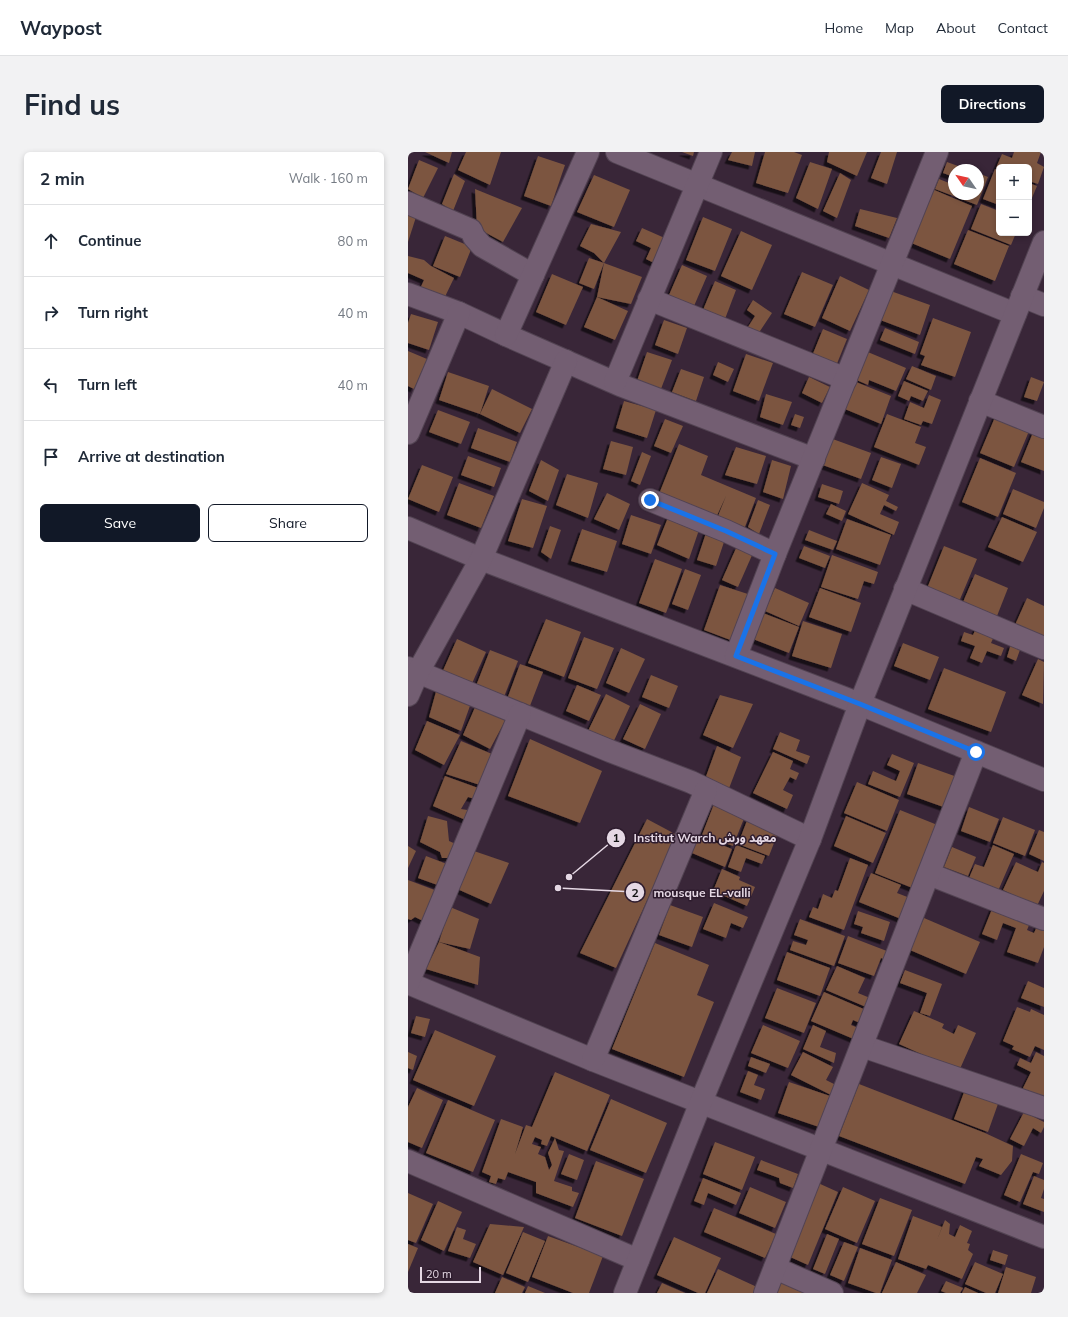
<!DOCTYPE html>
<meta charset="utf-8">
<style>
:root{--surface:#fff;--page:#f2f2f3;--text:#1f2937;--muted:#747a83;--line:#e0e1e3;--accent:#111827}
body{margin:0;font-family:Mulish,"Noto Sans Arabic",sans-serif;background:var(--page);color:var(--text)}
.controls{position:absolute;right:12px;top:12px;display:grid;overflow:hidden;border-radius:6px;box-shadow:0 2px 6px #0003}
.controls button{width:36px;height:36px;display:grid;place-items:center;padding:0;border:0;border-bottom:1px solid var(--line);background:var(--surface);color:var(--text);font:20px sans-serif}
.compass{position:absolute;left:540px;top:12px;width:36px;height:36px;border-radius:50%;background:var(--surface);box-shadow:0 2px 6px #0003;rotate:304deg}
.scale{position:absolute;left:12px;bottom:10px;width:61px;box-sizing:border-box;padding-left:4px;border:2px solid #e5d8e4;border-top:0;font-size:11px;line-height:14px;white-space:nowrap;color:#e5d8e4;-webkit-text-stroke:3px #2e1c2e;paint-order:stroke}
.stop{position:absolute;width:12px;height:12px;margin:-9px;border:3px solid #1a73e8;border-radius:50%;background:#fff}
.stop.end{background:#1a73e8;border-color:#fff;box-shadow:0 1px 4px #0008}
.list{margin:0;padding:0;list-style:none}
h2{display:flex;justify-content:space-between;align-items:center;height:52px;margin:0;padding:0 16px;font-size:17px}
h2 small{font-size:13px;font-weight:400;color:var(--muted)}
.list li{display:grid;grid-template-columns:26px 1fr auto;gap:12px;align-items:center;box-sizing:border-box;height:72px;padding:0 16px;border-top:1px solid var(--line)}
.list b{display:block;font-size:15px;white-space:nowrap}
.list em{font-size:13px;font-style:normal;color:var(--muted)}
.actions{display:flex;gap:8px;padding:12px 16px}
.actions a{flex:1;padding:9px 0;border:1px solid var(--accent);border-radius:6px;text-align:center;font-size:14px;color:var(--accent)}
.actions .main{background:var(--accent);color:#fff}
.icon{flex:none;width:22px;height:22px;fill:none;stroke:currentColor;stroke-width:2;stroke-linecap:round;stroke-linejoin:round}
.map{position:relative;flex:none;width:636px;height:1141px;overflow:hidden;border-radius:6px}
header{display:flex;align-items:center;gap:24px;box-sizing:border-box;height:56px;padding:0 20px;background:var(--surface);border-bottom:1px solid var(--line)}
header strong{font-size:19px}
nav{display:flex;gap:22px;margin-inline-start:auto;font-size:14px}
.intro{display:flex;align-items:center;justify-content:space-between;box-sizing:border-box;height:96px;padding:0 24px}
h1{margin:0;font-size:28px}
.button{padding:10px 18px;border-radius:6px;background:var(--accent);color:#fff;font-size:14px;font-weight:700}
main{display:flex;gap:24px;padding:0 24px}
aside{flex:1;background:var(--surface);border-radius:6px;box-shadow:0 2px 6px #0003}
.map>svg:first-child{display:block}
.building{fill:#7b5540;filter:url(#shadow)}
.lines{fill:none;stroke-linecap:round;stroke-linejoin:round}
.minor-casing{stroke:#524352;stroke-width:24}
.minor{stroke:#735e72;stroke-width:22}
.route{stroke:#1a73e8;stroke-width:5}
.leader{fill:none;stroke:#e5d8e4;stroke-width:1.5}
.callout-dot{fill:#e5d8e4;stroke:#2e1c2e;stroke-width:1.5}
.mark-label{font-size:12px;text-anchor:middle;font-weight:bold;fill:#111}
.callout-label{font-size:12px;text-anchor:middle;font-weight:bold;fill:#e5d8e4;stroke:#2e1c2e;stroke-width:3;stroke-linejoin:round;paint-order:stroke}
</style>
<header>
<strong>Waypost</strong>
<nav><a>Home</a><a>Map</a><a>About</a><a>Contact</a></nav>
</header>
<div class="intro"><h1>Find us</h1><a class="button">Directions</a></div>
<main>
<aside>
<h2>2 min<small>Walk · 160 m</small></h2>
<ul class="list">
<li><svg class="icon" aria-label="ahead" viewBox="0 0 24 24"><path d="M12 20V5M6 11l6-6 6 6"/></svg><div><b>Continue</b></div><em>80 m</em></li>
<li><svg class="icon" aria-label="right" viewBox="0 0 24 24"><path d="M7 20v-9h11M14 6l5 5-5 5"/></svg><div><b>Turn right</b></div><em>40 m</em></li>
<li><svg class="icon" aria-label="left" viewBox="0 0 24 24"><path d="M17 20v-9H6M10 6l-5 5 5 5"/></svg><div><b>Turn left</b></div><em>40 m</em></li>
<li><svg class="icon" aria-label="arrive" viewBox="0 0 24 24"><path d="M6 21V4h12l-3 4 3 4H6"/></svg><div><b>Arrive at destination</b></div></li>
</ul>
<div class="actions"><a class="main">Save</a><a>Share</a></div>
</aside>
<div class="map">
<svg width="636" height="1141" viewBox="0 0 636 1141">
<defs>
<filter id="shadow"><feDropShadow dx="-3.5" dy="3.5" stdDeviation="0" flood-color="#0009"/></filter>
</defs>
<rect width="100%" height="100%" fill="#392638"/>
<g class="building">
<polygon points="17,0 44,0 41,11"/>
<polygon points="58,0 93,0 82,33 50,18"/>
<polygon points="274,0 286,0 285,4"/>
<polygon points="324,0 347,0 344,14 320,8"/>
<polygon points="357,0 386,0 394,3 380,41 348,31"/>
<polygon points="421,0 459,0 449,24 419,10"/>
<polygon points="473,0 489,0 479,32 463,26"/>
<polygon points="606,0 633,0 629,11 636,15 630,32 621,29 621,15 591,15 591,17 588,16 594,2 604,6"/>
<polygon points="130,4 157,13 143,54 116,44"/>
<polygon points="11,8 30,16 15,46 0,37"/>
<polygon points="402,10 424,17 410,57 388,46"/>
<polygon points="539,10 561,18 546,18 546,25 535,21"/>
<polygon points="587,17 591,19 591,53 575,47"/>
<polygon points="432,21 443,28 429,66 415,59"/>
<polygon points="570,21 580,25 569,53 527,37 531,27 546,33 546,42 570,42"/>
<polygon points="46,22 57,29 45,59 34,52"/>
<polygon points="186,23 222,38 206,75 169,60"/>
<polygon points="621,31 629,34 621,53"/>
<polygon points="67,37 114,56 95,90 69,76"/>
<polygon points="524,37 564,54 542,107 501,90"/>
<polygon points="573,52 591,59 591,81 608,81 603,93 563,77"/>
<polygon points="452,57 489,66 481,86 447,74"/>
<polygon points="0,62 8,65 0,90"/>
<polygon points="295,65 324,77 307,119 278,108"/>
<polygon points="183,72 213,80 196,111 186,101 172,94"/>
<polygon points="234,76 259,87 248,112 238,107 243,96 228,89"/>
<polygon points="560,78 601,94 587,129 546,112"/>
<polygon points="333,79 364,93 344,138 313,124"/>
<polygon points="37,84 64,95 52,125 25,114"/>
<polygon points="0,104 16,108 23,114 46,126 33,153 10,141 16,128 0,121"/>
<polygon points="181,106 196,111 186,137 171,131"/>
<polygon points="196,111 234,125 223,152 189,145"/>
<polygon points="274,113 299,124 286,154 261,143"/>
<polygon points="394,120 425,133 407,175 376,162"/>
<polygon points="144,122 175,135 158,173 128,160"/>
<polygon points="432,124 461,138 442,179 414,166"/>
<polygon points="307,129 328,138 317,167 295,158"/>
<polygon points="477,137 522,153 512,183 467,166"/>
<polygon points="189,145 220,159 207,188 176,175"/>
<polygon points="345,148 364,161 348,185 338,178 347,164 339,158"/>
<polygon points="3,162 30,170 21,198 0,191 0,171"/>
<polygon points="525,166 563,180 547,225 513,213 517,204 512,202"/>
<polygon points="256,168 279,176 270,202 247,193"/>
<polygon points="477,176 511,190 507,202 472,188"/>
<polygon points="415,177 439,187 428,214 404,204"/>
<polygon points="455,198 498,216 488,239 461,228 460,233 444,226"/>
<polygon points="0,199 19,207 6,237 0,234"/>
<polygon points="239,200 264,208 253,237 229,229"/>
<polygon points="338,202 365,211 351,249 325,239"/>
<polygon points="310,210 326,217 320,230 305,223"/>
<polygon points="504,214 528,224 523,238 498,227"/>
<polygon points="273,217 296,225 288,249 264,240"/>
<polygon points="40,220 81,234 72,262 31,248"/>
<polygon points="401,225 422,235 414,251 394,241"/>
<polygon points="623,225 636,230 629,249 616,245"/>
<polygon points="443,228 483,244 473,272 432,255"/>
<polygon points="496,229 520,239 515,249 503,244 501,249 490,244"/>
<polygon points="84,237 124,257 112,281 72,262"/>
<polygon points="358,242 384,250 375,273 352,265"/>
<polygon points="521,243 533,248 524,272 515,269 513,273 496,267 502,250 516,256"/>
<polygon points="216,249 248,258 239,286 208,276"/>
<polygon points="30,258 62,270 53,292 21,280"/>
<polygon points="590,258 624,272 606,315 572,301"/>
<polygon points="387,262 396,265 392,276 383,273"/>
<polygon points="479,262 513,275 507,291 518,295 511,313 466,295"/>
<polygon points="257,267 275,274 263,301 246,294"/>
<polygon points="70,276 109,290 102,310 63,296"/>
<polygon points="626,278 636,282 636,319 613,310"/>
<polygon points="422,286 463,301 453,327 412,312"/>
<polygon points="203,289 225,295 218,323 195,317"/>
<polygon points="271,292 300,304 293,323 348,346 335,380 308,369 318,344 306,370 249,347"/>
<polygon points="328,295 358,304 349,332 317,323"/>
<polygon points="234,300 243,304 232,333 223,329"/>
<polygon points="60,304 93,316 86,335 53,323"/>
<polygon points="473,305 493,312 484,336 464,328"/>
<polygon points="572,306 608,321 590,365 554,350"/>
<polygon points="133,308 151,318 140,349 121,339"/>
<polygon points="364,308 383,314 375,347 355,340"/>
<polygon points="14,313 45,325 31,360 0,347"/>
<polygon points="159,322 190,331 180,366 148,353"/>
<polygon points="51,331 86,344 73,376 39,363"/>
<polygon points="454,331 481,343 478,349 490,355 488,359 476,353 472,362 491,370 486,383 440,362"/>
<polygon points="414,332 435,339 431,352 410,345"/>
<polygon points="605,337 636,350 636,356 628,376 595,362"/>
<polygon points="199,341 222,352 211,378 186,367"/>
<polygon points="114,347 139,354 125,396 100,389"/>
<polygon points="350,348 362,353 351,382 340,375"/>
<polygon points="423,352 438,359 434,369 418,362"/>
<polygon points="223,363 253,373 243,402 214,392"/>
<polygon points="261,363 292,375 281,407 249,393"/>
<polygon points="594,365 629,380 615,410 580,395"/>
<polygon points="439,367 483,383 472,413 428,397"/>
<polygon points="142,374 153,378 143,407 133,400"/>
<polygon points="174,377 209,389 199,420 163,409"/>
<polygon points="299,378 318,384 308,414 289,408"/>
<polygon points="401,378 429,389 425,398 397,388"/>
<polygon points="329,394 345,401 330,435 314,428"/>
<polygon points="396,394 422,404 417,416 391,406"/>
<polygon points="536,394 569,407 550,452 518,439"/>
<polygon points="424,403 470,420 466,432 456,429 450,447 413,435"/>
<polygon points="247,407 274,417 258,461 231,451"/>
<polygon points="277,417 293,423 280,458 264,452"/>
<polygon points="567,422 600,436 589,464 555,450"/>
<polygon points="312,433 343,443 325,489 296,478"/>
<polygon points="367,436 401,451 391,474 357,459"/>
<polygon points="412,436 453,451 443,480 401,465"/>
<polygon points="619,446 636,454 636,485 607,473"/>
<polygon points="355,461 391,475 381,501 345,487"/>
<polygon points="138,467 173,480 156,525 120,511"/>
<polygon points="395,469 434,482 423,516 384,504"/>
<polygon points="569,474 588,480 583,491 596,496 593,504 579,499 574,511 562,506 567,494 553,489 556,480 565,483"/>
<polygon points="176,485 206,496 189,537 160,526"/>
<polygon points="49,487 78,500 62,536 33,523"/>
<polygon points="495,491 531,505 522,528 486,514"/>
<polygon points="603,492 613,495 608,509 599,505"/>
<polygon points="213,496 237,507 221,541 198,531"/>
<polygon points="82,498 110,509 94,550 66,539"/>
<polygon points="630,507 636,510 635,552 614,543"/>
<polygon points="112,512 135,520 120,559 98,550"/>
<polygon points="536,516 598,540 583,580 520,557"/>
<polygon points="243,523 270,534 261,556 234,545"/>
<polygon points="169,533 193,543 181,569 158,559"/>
<polygon points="29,536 63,551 53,579 21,565"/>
<polygon points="198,542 222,554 204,593 179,581"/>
<polygon points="312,543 345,552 325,596 295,583"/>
<polygon points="232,552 253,562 237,597 215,587"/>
<polygon points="68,553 99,565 82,597 55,583"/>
<polygon points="19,569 52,583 36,613 7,598"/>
<polygon points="372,580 392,588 388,599 402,604 399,612 365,597"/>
<polygon points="122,587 194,619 172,671 100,644"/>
<polygon points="53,589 84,602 72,633 38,622"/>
<polygon points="309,594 333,605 320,639 296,630"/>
<polygon points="365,600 385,609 382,617 391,621 388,628 382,625 375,638 385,643 379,657 345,641"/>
<polygon points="484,602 506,611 492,645 460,632 465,619 488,629 492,619 479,613"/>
<polygon points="510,611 552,626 541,657 499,642"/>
<polygon points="37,624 73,637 70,648 60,645 53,657 66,659 60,669 25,654"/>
<polygon points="449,630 491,648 479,679 436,661"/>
<polygon points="306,652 337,664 325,694 294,683"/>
<polygon points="561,655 591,667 582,690 553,679"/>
<polygon points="492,658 532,674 507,737 467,721"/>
<polygon points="20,664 39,669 41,689 50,693 46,706 34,706 32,700 12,690"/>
<polygon points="438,664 478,681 465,711 426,694"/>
<polygon points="595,665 627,678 617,704 585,691"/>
<polygon points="340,666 371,678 361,704 330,692"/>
<polygon points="239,667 269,683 208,816 172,801"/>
<polygon points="631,678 636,680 636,709 621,702"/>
<polygon points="291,684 324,697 317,715 284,701"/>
<polygon points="328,693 357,704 354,712 338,706 333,720 320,715"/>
<polygon points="585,693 606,702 590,739 561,726 567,712 576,715"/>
<polygon points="0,694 8,699 0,716"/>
<polygon points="544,695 568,705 560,724 536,715"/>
<polygon points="63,698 101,711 83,752 47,736"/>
<polygon points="18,704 44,714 35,735 10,726"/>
<polygon points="442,706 460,713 436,778 401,765 405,755 410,757 415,742 424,746 427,738 430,739"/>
<polygon points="608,710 630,720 634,710 636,711 636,739 629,754 595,738"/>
<polygon points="314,717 332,725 331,728 347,735 339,754 305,739"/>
<polygon points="463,721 493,733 489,741 502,746 493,767 451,750"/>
<polygon points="0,728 32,740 15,769 7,765 3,768 0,767"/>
<polygon points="306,751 340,765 335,776 323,771 318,786 295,777"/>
<polygon points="586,752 624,766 619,778 626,781 630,772 636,775 636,795 630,811 599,800 608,776 595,771 589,788 574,782"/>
<polygon points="262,753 295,765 284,795 251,783"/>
<polygon points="42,755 71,767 62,797 31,790"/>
<polygon points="450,759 482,770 476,789 453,781 455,775 446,772"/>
<polygon points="516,766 572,790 558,822 502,798"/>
<polygon points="392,767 437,784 426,814 382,798 385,789 398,793 400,788 386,783"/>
<polygon points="440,784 484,801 481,809 473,806 466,824 430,811"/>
<polygon points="31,790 72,805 70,833 18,817"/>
<polygon points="247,791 301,813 289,843 306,850 276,925 204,897"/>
<polygon points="379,800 422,816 412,844 369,828"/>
<polygon points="429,814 457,826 450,841 462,846 458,855 418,838"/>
<polygon points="497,818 534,832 522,864 512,861 519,841 492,831"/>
<polygon points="620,829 636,836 636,855 613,846"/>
<polygon points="369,836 408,851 396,881 357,866"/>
<polygon points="416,840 458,858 452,871 445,868 443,873 453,877 448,888 403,869"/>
<polygon points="609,855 622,860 623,857 636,863 636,898 627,894 622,905 604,897 606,894 595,889"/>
<polygon points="506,859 536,872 534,876 546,882 550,873 568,881 551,919 491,892"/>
<polygon points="8,864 22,867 17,885 3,881"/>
<polygon points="355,873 392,889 380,916 343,901"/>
<polygon points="405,873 418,879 412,895 428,901 426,911 395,897"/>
<polygon points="27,878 88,904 66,954 5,928"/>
<polygon points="0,900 9,904 5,918 0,916"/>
<polygon points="395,900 425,915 418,928 428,933 423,943 383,923"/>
<polygon points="628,900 636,904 636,951 613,940 623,920 609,913 612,906 623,911"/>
<polygon points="343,905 362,912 358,921 340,914"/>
<polygon points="340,919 350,923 346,933 357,937 353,948 332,940"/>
<polygon points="147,920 202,943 179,999 143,984 139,994 133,992 134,988 127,985 124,992 133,995 130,1002 137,1005 141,1018 144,1013 140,1001 147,986 151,998 156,999 146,1029 164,1035 164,1039 171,1041 165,1055 128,1041 128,1030 100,1020 97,1028 90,1026 88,1032 81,1030 83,1024 74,1020 93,967 115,975 107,1002 118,973 124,975"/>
<polygon points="381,930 425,945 414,976 370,961"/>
<polygon points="451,932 577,981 605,994 604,1009 593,1023 571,1014 575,1007 568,1005 557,1032 431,984"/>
<polygon points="558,935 591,949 580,980 546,967"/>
<polygon points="9,936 35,948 14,996 0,990 0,955"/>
<polygon points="203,947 259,971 238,1021 182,998"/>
<polygon points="40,948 87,968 65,1020 18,1001"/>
<polygon points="616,960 636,970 636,975 633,981 625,976 616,994 602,987"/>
<polygon points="307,990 347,1005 334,1038 295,1022"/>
<polygon points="161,1002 176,1008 169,1028 153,1022"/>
<polygon points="613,1002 635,1011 631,1022 625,1020 612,1050 596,1043"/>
<polygon points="353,1008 390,1022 385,1036 372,1031 371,1026 349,1018"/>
<polygon points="188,1009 236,1027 214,1084 167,1066"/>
<polygon points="626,1024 636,1028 636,1037 633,1046 636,1047 636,1060 615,1052"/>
<polygon points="295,1026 333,1041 328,1053 300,1041 296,1053 286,1049"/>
<polygon points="410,1031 430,1040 400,1113 380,1104"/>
<polygon points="342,1035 378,1050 367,1076 331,1061"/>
<polygon points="435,1035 467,1049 449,1091 417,1077"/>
<polygon points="0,1041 25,1052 8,1091 0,1088"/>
<polygon points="472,1046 504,1058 486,1104 454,1092"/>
<polygon points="30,1049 54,1060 36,1099 13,1088"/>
<polygon points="306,1056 368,1082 357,1106 296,1080"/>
<polygon points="505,1064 534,1075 529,1088 537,1068 542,1072 541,1082 547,1085 552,1073 564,1079 559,1091 562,1092 560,1098 565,1102 554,1127 520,1113 518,1117 490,1107"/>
<polygon points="82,1072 116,1075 95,1123 65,1110"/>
<polygon points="49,1075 58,1078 55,1087 68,1092 62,1106 40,1099"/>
<polygon points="115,1080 137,1089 120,1130 98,1121"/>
<polygon points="419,1082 431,1087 417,1122 405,1117"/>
<polygon points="140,1084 195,1104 181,1141 165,1141 124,1125"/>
<polygon points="266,1085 313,1106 297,1141 290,1141 249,1123"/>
<polygon points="436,1090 450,1095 436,1129 422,1123"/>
<polygon points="0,1092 10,1096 0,1120"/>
<polygon points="452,1096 484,1108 472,1141 468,1141 440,1131"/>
<polygon points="585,1098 600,1103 597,1113 582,1108"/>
<polygon points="488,1110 518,1123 509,1141 474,1141"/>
<polygon points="567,1110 595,1122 587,1141 578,1141 557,1132"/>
<polygon points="598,1115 628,1125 623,1141 590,1141"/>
<polygon points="310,1117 349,1135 347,1141 299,1141"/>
<polygon points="94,1125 117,1135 114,1141 87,1141"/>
<polygon points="373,1127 405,1141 367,1141"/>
<polygon points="538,1129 555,1136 552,1141 538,1141 533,1139"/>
<polygon points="254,1131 277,1141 249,1141"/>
<polygon points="120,1134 137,1141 117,1141"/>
<polygon points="557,1135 570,1141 554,1141"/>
</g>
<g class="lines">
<g class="minor-casing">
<g id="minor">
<polyline points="209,0 607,162"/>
<polyline points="0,51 63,78 66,85 74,94 125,123"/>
<polyline points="0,142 51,161 98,183 212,233 406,307"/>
<polyline points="614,144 636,153"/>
<polyline points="241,147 438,227"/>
<polyline points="98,183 180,0"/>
<polyline points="207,230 303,0"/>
<polyline points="572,249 636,275"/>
<polyline points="0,281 51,161"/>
<polyline points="242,348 318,379 367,402"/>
<polyline points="0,376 73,407 452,552 636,628"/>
<polyline points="497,437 636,496"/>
<polyline points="328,504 367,402 529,0"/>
<polyline points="0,516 202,599 283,630 402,687"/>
<polyline points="0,543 10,520 73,407 158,209"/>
<polyline points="521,722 636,767"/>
<polyline points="0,831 185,908 636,1085"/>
<polyline points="0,831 112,562"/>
<polyline points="454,894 636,956"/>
<polyline points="185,908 298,638"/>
<polyline points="0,1009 230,1108"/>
<polyline points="367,1116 424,1141"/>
<polyline points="217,1141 293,950 402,687 452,552 636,90"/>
<polyline points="357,1141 568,600"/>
</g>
</g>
<use href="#minor" class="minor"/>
</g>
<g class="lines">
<polyline class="route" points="242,348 318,379 367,402 328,504 452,552 568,600"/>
</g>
<path class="leader" d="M161 725L208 686M150 736L227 740"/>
<g class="callout-dot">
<circle cx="161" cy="725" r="4"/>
<circle cx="150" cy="736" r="4"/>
<circle cx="208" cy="686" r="10"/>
<circle cx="227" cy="740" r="10"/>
</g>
<g class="mark-label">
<text x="208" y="690">1</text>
<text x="227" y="745">2</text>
</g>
<g class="callout-label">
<text x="297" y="690">Institut Warch معهد ورش</text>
<text x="294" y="745">mousque EL-valli</text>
</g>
</svg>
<div class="controls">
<button>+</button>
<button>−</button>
</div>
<svg class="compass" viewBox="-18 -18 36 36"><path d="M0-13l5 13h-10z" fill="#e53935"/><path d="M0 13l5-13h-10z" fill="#747a83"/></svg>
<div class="scale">20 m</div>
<div class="stop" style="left:568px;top:600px"></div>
<div class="stop end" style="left:242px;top:348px"></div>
</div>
</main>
